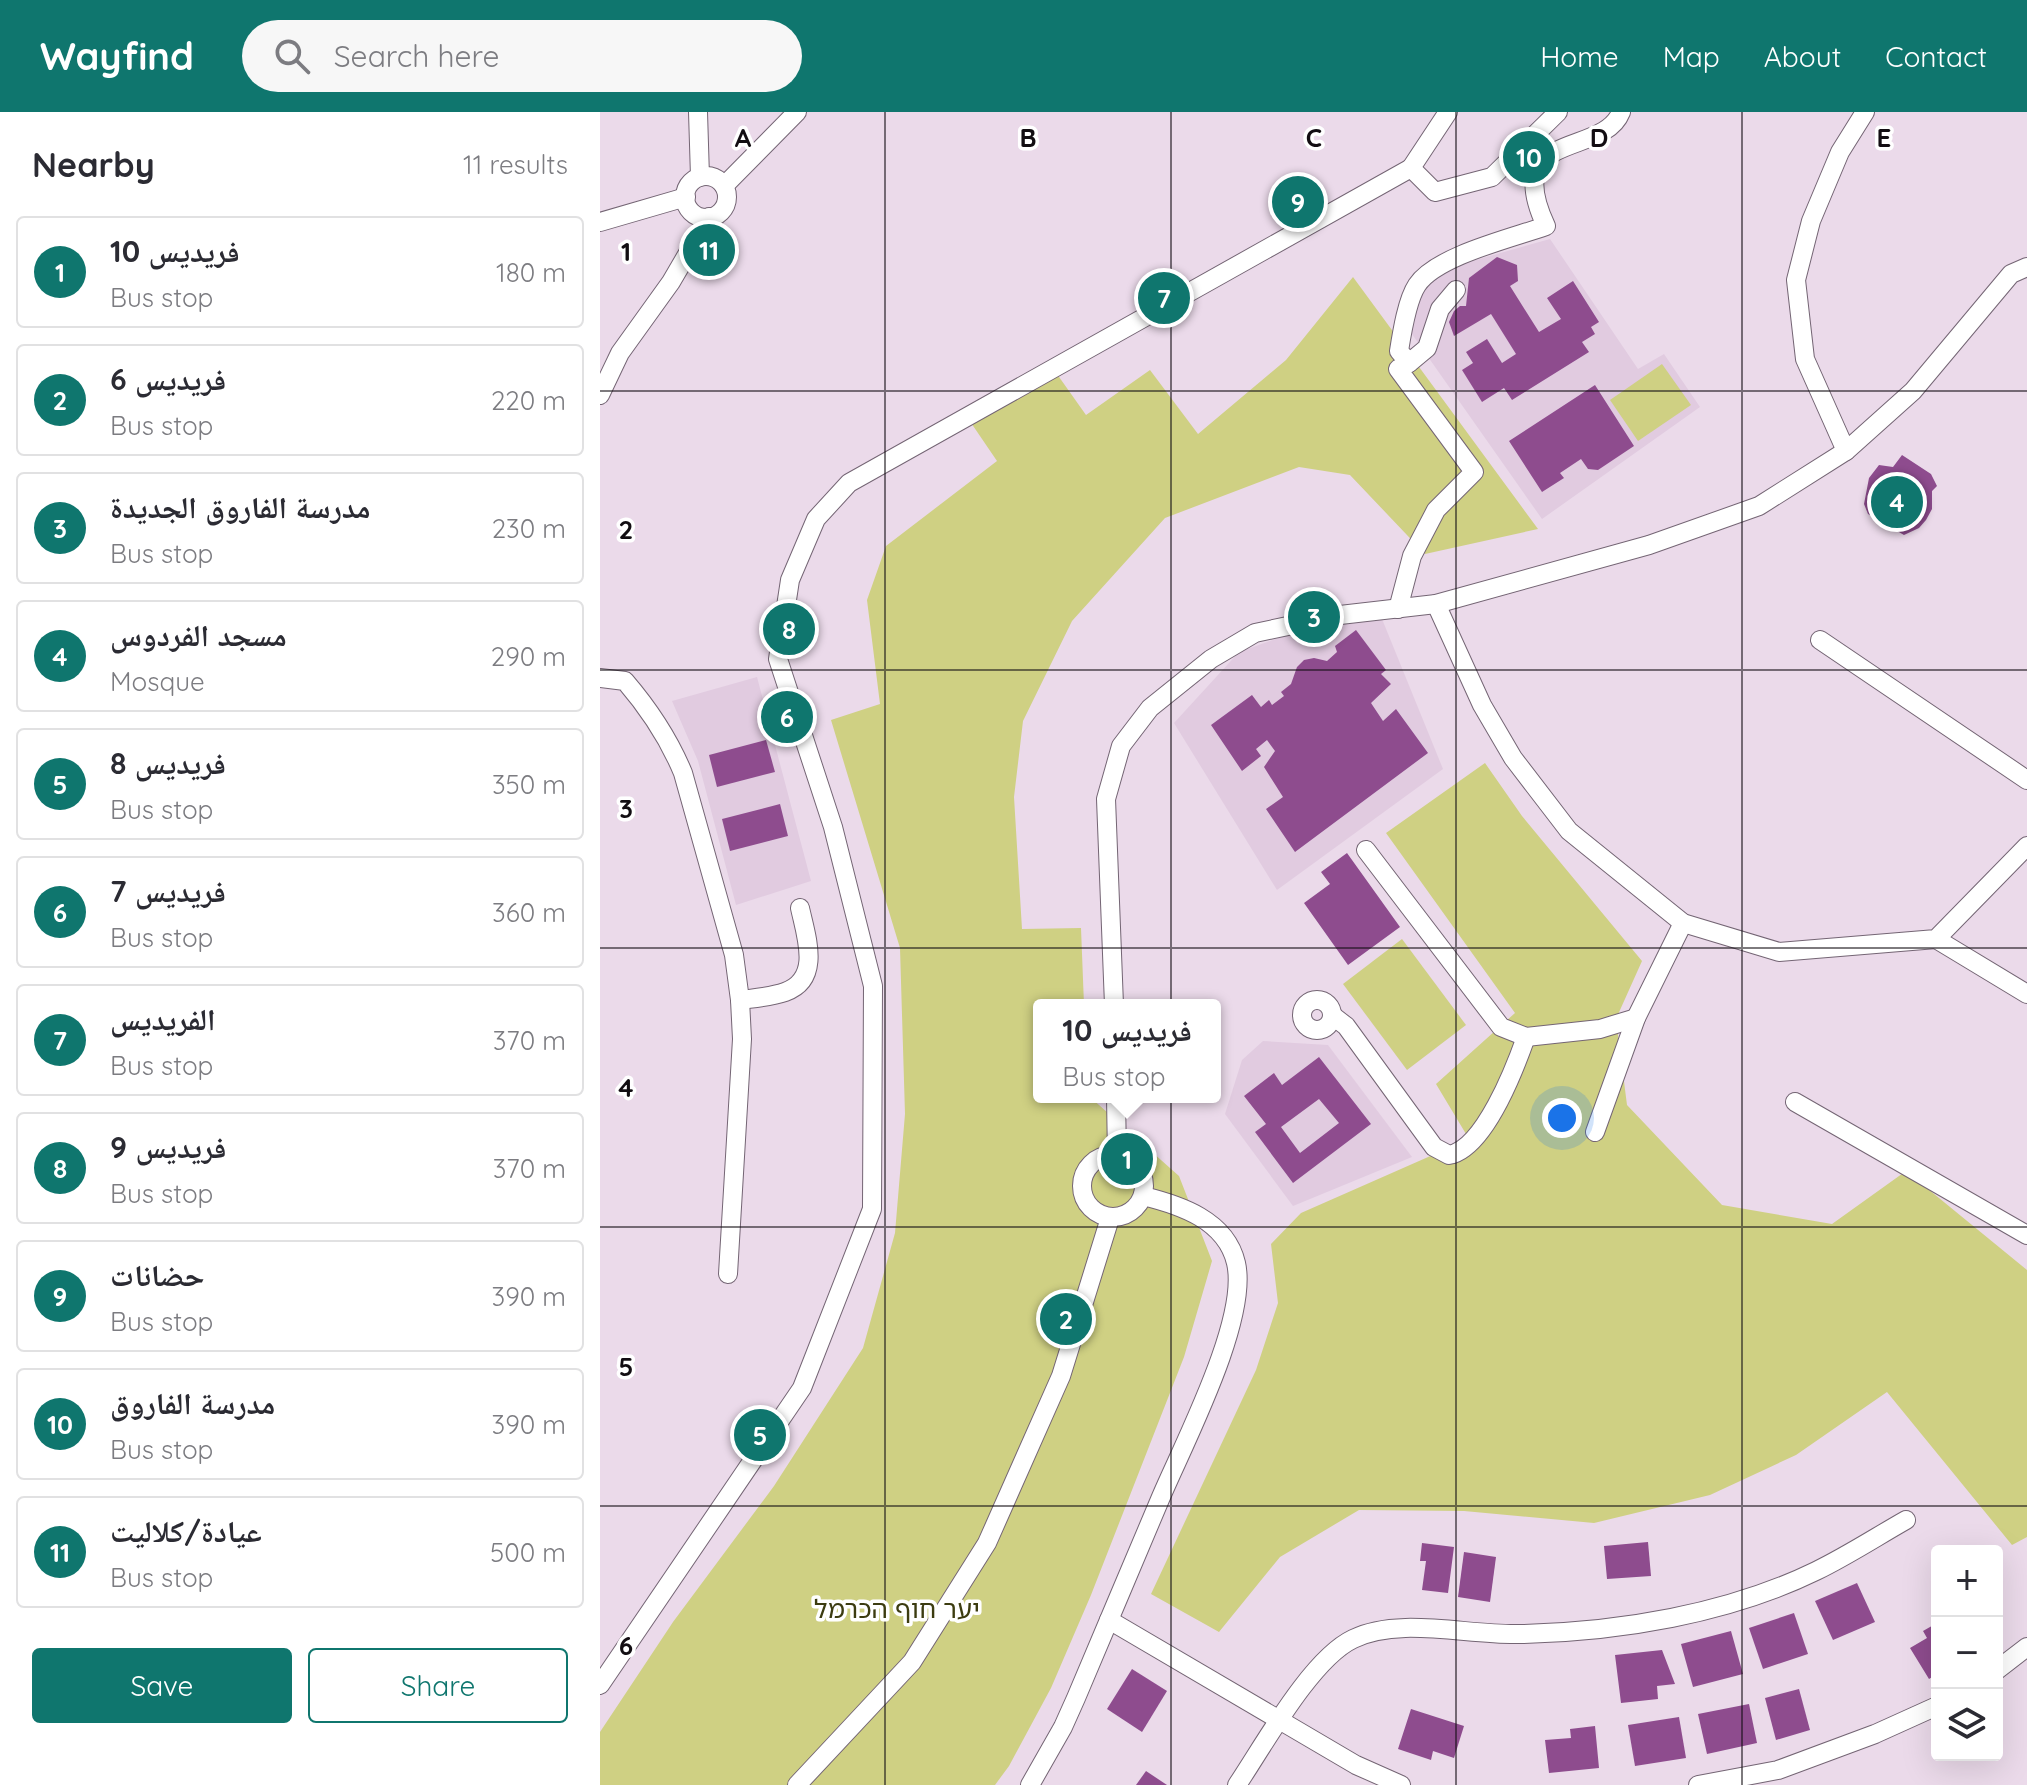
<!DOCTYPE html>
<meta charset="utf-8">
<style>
:root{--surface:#fff;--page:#f7f7f7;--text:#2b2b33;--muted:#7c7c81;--line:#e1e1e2;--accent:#0f766e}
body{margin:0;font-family:Quicksand,"Noto Naskh Arabic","Noto Sans Hebrew",sans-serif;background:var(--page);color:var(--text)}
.controls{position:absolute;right:24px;bottom:24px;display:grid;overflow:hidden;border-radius:8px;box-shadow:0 8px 32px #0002}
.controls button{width:72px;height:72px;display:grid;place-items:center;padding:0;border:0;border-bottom:2px solid var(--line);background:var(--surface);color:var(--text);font:40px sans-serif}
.you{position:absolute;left:962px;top:1006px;width:28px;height:28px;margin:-20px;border:6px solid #fff;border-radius:50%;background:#1a73e8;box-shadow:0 0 0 12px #1a73e833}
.badge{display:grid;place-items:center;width:52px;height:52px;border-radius:50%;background:var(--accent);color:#fff;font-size:26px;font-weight:700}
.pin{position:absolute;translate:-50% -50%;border:4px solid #fff;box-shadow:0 2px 8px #0006}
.popup{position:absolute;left:433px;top:887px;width:188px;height:104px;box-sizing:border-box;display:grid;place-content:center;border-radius:8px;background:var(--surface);filter:drop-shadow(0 2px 6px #0005);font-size:26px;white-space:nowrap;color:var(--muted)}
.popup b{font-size:30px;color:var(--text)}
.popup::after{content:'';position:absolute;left:50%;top:100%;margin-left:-16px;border:16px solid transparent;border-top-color:var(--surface)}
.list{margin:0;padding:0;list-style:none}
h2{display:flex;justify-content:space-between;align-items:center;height:104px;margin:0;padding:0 32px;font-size:34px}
h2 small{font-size:26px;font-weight:400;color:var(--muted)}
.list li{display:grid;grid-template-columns:52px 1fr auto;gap:24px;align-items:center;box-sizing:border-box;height:112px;margin:0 16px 16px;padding:0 16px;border:2px solid var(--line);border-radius:8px}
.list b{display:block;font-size:30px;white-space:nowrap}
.list p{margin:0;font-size:26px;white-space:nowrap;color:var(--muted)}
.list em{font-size:26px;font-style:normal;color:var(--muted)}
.actions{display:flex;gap:16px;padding:24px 32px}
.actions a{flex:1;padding:18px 0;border:2px solid var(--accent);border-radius:8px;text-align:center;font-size:28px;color:var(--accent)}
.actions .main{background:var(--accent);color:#fff}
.icon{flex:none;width:44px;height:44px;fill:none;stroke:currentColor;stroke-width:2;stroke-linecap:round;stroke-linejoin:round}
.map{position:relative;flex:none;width:1427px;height:1673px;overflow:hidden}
header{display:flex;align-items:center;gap:48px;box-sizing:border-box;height:112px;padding:0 40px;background:var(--accent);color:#fff}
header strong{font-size:38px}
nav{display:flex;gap:44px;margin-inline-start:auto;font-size:28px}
.search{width:560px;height:72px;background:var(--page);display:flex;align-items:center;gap:20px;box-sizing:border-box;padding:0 28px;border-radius:44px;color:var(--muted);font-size:30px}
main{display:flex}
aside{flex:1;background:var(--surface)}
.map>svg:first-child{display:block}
.built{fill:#e1cbe0}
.green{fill:#cfd083}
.building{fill:#8e4c8e;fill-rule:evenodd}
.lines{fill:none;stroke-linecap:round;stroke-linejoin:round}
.minor-casing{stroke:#746574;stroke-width:20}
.minor{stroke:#fff;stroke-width:18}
.grid{fill:none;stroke:#120d12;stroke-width:2;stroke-opacity:0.55}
.labels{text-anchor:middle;stroke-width:7;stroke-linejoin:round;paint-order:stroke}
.park-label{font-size:26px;fill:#3c3c10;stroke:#fff}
.grid-label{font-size:26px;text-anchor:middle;font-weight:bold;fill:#120d12;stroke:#fff;stroke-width:7;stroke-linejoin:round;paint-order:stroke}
</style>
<header>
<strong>Wayfind</strong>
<div class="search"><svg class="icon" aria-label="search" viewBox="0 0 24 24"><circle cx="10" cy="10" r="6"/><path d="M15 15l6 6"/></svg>Search here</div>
<nav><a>Home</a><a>Map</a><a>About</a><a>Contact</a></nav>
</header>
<main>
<aside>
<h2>Nearby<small>11 results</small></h2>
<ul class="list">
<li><span class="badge">1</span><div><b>فريديس 10</b><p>Bus stop</p></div><em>180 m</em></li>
<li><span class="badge">2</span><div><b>فريديس 6</b><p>Bus stop</p></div><em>220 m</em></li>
<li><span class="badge">3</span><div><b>مدرسة الفاروق الجديدة</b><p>Bus stop</p></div><em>230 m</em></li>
<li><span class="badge">4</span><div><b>مسجد الفردوس</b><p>Mosque</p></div><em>290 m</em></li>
<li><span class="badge">5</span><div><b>فريديس 8</b><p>Bus stop</p></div><em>350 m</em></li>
<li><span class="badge">6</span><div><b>فريديس 7</b><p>Bus stop</p></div><em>360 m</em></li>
<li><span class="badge">7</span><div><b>الفريديس</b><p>Bus stop</p></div><em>370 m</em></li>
<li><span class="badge">8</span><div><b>فريديس 9</b><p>Bus stop</p></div><em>370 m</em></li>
<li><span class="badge">9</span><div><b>حضانات</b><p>Bus stop</p></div><em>390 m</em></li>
<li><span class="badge">10</span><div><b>مدرسة الفاروق</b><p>Bus stop</p></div><em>390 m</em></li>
<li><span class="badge">11</span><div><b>عيادة/كلاليت</b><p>Bus stop</p></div><em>500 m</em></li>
</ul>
<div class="actions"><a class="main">Save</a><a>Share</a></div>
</aside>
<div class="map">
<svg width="1427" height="1673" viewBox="0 0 1427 1673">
<rect width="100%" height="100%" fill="#ebdaea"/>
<g class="built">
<polygon points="950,127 1038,257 1064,242 1100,295 942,407 807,215 821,177 858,153"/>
<polygon points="782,507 843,657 677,778 574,611 639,540 704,517"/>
<polygon points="157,565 211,769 136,793 98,649 72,589"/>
<polygon points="663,929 728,933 812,1045 693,1094 625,1002 642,948"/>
</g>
<g class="green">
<polygon points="753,165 938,417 825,442 750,363 699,355 565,406 472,509 423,609 414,685 422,817 481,816 484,893 439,893 439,985 490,985 579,1064 612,1149 584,1245 491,1483 451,1576 409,1654 395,1673 0,1673 0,1620 73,1510 174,1374 263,1236 295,1121 305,1002 300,836 231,608 280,592 267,488 286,434 397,349 365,302 452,255 486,303 550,258 598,322 686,248"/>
<polygon points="1062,252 1091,293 1038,329 1010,288"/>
<polygon points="885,651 922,704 1042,849 1016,907 1027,993 1122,1093 1232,1112 1306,1059 1427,1158 1427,1425 1412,1433 1287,1280 1196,1343 1110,1383 994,1411 864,1399 759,1398 680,1445 619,1520 551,1482 656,1258 678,1191 671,1132 701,1101 869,1027 836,972 915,901 786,721"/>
<polygon points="802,827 866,913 807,958 743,872"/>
</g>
<g class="building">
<polygon points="897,145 917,153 918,169 910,174 939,220 961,207 947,186 973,169 999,210 991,215 995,222 982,230 989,240 912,288 904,276 882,290 862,258 873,251 866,240 887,227 902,251 916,242 891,202 854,224 849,210 854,199 860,194 866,194 869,166"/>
<polygon points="995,273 1034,334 998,358 988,357 981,347 960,361 964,366 942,380 909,329"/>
<polygon points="1302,343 1331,362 1337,374 1332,379 1332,397 1326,408 1319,416 1304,423 1268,402 1264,392 1269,366 1279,353 1293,355"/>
<polygon points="756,518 786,558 781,562 791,572 771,591 783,609 796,597 828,641 695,740 666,697 683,685 664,655 675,639 667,628 656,637 661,644 642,659 611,613 652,583 661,595 669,588 672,593 684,584 681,580 691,572 697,555 704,548 714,546 727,549 737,540 735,534"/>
<polygon points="166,628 175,660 117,675 109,643"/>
<polygon points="180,692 188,724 130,739 122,707"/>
<polygon points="747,741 800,815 748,853 704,791 730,772 721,760"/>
<path d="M719,945L771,1012L693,1071L655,1020L666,1012L644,984L674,961L682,973ZM719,987L739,1011L700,1041L681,1015Z"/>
<polygon points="1048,1430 1051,1464 1007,1467 1004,1434"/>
<polygon points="822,1431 854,1435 848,1481 822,1478 826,1449 820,1449"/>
<polygon points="864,1440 896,1445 890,1490 858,1485"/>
<polygon points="1257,1471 1275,1510 1233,1528 1215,1489"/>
<polygon points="1194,1501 1208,1542 1163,1557 1149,1516"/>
<polygon points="1337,1511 1337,1562 1329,1567 1310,1536 1327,1526 1323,1519"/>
<polygon points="1131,1519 1143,1562 1093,1575 1081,1532"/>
<polygon points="1062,1538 1075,1572 1057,1574 1058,1587 1021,1591 1015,1543"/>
<polygon points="532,1557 567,1579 542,1620 507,1597"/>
<polygon points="1199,1577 1210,1618 1176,1628 1165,1586"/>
<polygon points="1149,1592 1157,1631 1107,1642 1098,1602"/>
<polygon points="811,1597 864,1614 854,1646 833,1639 831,1648 798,1637"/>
<polygon points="1079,1605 1086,1646 1035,1654 1028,1613"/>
<polygon points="995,1614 999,1656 949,1661 945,1628 971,1626 970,1617"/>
<polygon points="546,1659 567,1673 536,1673"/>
</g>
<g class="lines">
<g class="minor-casing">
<g id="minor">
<polyline points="98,0 100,65"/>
<polyline points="848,0 811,56 835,80 892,65 958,0"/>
<circle cx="106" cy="85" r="21"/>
<polyline points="124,74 197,0"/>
<polyline points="0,110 86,85"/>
<path d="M856,178L840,197L827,236L809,251L799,239C802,220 807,188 817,173C836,144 912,126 946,114C900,16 1003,46 1021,0"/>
<polyline points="0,283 20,241 71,170 109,105"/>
<polyline points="1246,339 1205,247 1196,168 1211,109 1240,40 1265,0"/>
<polyline points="836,492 882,593 913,646 969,719 1083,811 1179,840 1336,827 1427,734"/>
<polyline points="798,497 812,444 836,398 874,360 798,257 809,251"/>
<polyline points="1220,528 1427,668"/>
<path d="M0,566L25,569C49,597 69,627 83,661L134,843L140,888L142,927L128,1162"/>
<polyline points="766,738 901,915 926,925 1000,917 1036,906"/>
<polyline points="1336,827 1427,882"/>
<circle cx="717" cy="903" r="15"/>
<path d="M140,888C155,886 171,885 185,880C222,867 206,824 200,796"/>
<polyline points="514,893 506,687 521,634 550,596 611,547 655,521 740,503 836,492 1049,433 1159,394 1246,339 1313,279 1411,162 1427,155"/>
<path d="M733,904L746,914L834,1035L849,1043C884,1037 915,956 926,925"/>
<polyline points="516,985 517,1044"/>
<polyline points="1195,990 1427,1123"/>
<polyline points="995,1020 1036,906 1083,811"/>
<circle cx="513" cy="1074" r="31"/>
<polyline points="509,1508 756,1653 801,1673"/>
<polyline points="1397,1558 1427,1535"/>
<polyline points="0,1573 202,1276 272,1097 273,874 233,715 178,547 190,468 216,407 249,371 811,56"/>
<polyline points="197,1673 312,1550 387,1431 461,1264 510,1106"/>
<path d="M430,1673L463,1615L476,1586C504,1519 533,1452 561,1385C584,1331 649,1207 636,1151C626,1108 580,1093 543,1084"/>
<path d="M637,1673C664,1633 711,1547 753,1527C799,1504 869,1524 921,1522C1018,1520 1128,1502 1216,1459C1247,1444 1276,1425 1306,1408"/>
<polyline points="1098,1673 1178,1658 1275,1622 1337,1594"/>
</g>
</g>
<use href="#minor" class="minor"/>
</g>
<path class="grid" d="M285,0V1673M571,0V1673M856,0V1673M1142,0V1673M0,279H1427M0,558H1427M0,836H1427M0,1115H1427M0,1394H1427"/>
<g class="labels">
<g class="park-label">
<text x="297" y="1506">יער חוף הכרמל</text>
</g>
</g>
<g class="grid-label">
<text x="143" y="35">A</text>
<text x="428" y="35">B</text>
<text x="714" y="35">C</text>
<text x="999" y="35">D</text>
<text x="1284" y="35">E</text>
<text x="26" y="149">1</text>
<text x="26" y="427">2</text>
<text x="26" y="706">3</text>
<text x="26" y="985">4</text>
<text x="26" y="1264">5</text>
<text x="26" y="1543">6</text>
</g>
</svg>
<div class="controls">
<button>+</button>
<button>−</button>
<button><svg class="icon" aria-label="layers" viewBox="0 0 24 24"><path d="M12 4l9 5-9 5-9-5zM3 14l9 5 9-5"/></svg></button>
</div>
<div class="you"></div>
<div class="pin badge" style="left:527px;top:1047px">1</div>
<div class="popup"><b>فريديس 10</b>Bus stop</div>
<div class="pin badge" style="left:466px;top:1207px">2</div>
<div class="pin badge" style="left:714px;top:505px">3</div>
<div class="pin badge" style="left:1297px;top:390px">4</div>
<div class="pin badge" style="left:160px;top:1323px">5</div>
<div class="pin badge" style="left:187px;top:605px">6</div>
<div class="pin badge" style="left:564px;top:186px">7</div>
<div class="pin badge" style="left:189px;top:517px">8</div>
<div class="pin badge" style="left:698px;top:90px">9</div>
<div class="pin badge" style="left:929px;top:45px">10</div>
<div class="pin badge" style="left:109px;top:138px">11</div>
</div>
</main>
